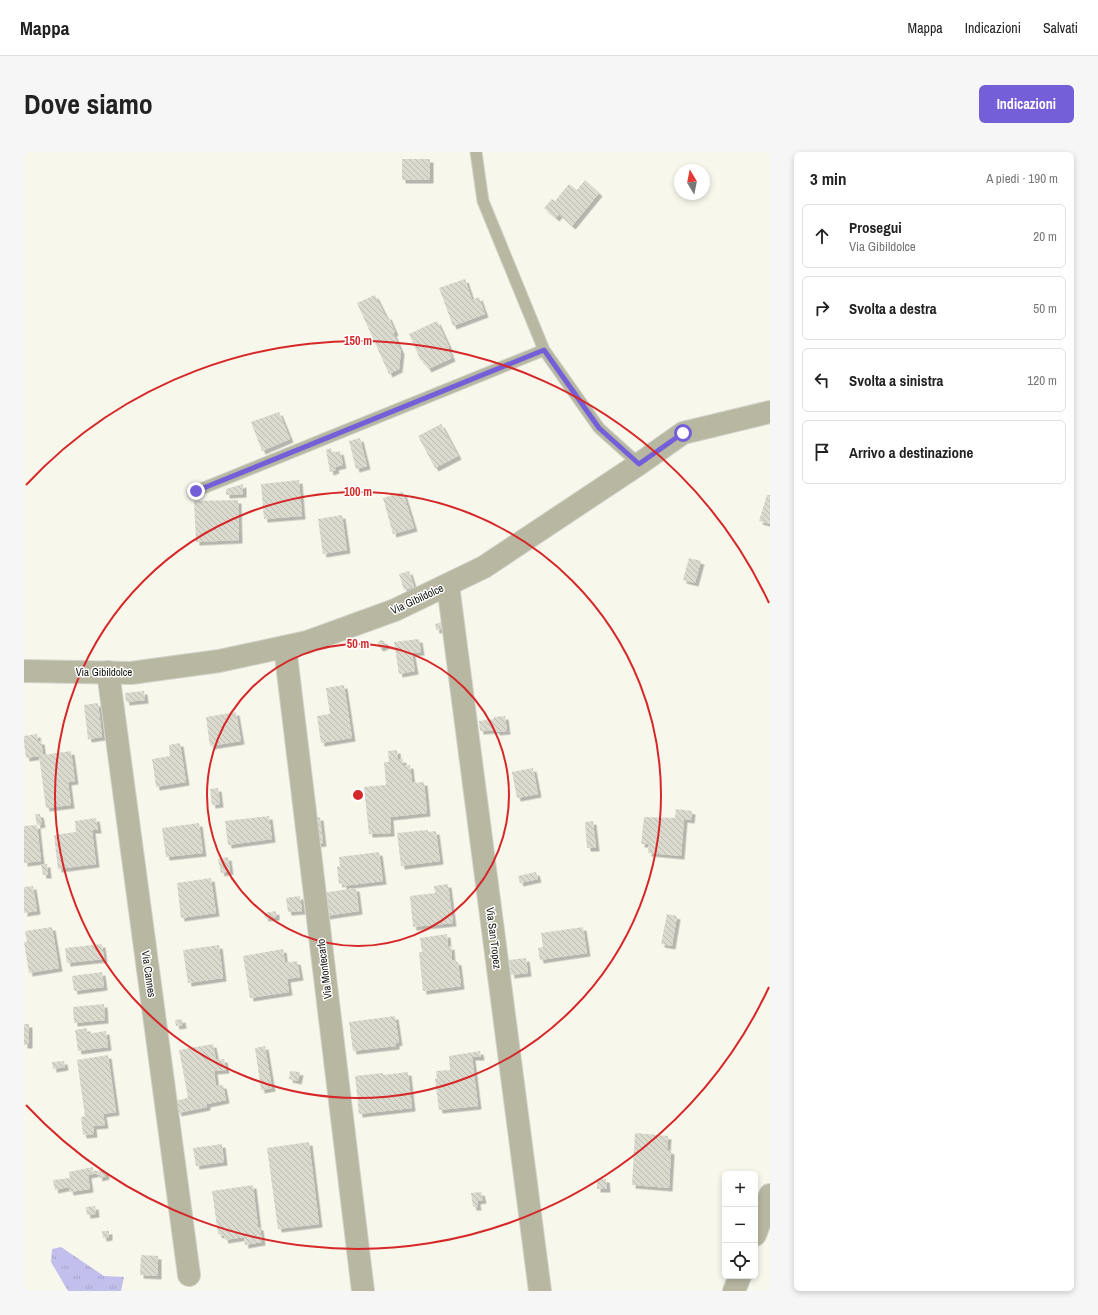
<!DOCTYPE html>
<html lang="it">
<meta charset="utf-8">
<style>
:root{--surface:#fff;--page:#f6f6f6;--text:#222;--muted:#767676;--line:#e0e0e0;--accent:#755fd9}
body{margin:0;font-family:"Archivo Narrow",sans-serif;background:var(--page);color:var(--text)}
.controls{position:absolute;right:12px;bottom:12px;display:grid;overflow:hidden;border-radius:6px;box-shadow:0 2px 6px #0003}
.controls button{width:36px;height:36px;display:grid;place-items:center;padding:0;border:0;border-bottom:1px solid var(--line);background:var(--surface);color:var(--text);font:20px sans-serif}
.compass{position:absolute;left:650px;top:12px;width:36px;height:36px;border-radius:50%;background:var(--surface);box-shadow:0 2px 6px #0003;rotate:350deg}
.stop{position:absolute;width:12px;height:12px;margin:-9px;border:3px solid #755fd9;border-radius:50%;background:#fff}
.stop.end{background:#755fd9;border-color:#fff;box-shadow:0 1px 4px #0008}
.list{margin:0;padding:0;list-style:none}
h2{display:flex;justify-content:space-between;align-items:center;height:52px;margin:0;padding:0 16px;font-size:17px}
h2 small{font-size:13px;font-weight:400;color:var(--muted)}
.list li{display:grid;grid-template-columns:26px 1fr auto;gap:12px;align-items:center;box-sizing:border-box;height:64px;margin:0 8px 8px;padding:0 8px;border:1px solid var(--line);border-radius:6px}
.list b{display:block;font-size:15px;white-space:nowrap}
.list p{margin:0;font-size:13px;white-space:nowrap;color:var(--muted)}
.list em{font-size:13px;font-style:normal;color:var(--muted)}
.icon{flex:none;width:22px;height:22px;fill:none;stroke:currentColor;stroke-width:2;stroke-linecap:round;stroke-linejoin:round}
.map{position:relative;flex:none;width:746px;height:1139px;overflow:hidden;border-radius:6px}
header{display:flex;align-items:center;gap:24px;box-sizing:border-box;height:56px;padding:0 20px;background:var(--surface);border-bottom:1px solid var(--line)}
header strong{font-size:19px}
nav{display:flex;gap:22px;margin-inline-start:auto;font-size:14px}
.intro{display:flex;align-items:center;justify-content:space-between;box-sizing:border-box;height:96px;padding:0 24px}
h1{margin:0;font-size:28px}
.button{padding:10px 18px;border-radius:6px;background:var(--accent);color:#fff;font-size:14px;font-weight:700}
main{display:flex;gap:24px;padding:0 24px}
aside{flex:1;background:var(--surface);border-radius:6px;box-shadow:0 2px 6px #0003}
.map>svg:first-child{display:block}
.grass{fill:url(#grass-tufts)}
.building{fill:url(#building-back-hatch);filter:url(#shadow)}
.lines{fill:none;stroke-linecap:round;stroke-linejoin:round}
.service-casing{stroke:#d3d3c9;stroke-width:13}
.minor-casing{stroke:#d3d3c9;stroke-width:24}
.service{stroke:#b8b7a2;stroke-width:11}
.minor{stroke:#b8b7a2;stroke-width:22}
.route{stroke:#755fd9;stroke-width:5}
.ring{fill:none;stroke:#d62828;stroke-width:2}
.labels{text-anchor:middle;stroke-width:3;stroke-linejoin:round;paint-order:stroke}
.street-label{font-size:11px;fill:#13130f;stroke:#fff}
.centre{fill:#d62828;stroke:#fff;stroke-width:2}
.ring-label{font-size:12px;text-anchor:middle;font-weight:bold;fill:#d62828;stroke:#fff;stroke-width:3;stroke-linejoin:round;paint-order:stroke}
</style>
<header>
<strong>Mappa</strong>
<nav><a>Mappa</a><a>Indicazioni</a><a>Salvati</a></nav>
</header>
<div class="intro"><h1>Dove siamo</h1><a class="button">Indicazioni</a></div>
<main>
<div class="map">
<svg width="746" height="1139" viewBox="0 0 746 1139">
<defs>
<pattern id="grass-tufts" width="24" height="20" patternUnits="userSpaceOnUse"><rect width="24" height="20" fill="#c2bfed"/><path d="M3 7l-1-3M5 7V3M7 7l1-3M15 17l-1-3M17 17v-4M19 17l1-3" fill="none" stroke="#a6a3ca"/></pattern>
<pattern id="building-back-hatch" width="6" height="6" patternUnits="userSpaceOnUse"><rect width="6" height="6" fill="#dbdacf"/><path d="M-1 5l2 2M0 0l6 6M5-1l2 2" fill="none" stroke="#bbbab1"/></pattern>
<filter id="shadow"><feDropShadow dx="3.5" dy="3.5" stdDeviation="0" flood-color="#0004"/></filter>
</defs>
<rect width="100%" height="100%" fill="#f8f7ec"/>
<polygon class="grass" points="37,1095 80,1124 100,1125 97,1139 44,1139 27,1110 28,1097"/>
<g class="building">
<rect x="378" y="7" width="28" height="21"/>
<polygon points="561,28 575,41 548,74 535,62 532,66 520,56 528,47 531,49 545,32 553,38"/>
<polygon points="441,127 448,148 455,145 461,162 429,174 415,136"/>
<polygon points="351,143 362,165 364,164 371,180 369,181 377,199 375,217 365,222 333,151"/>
<polygon points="413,169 425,195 424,196 428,206 404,217 399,208 397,209 385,182"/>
<polygon points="255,260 266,287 238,299 227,270"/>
<polygon points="417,272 434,304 411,316 394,284"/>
<polygon points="336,286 343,314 332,317 325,289"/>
<polygon points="307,296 308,301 316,299 319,313 311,315 312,318 306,320 302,298"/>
<polygon points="275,328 278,364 240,367 237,332"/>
<polygon points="219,332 219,342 202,343 202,337"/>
<polygon points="379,340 390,376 369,382 359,346"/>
<polygon points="743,343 746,343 746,372 735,369"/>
<polygon points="214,348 215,388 172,390 170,349"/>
<polygon points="318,363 323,398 299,402 294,367"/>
<polygon points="665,406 677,409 671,431 659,428"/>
<polygon points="385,419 390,435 380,438 375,422"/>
<polygon points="418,470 419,477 412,478 411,472"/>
<polygon points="395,487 397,500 388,501 391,519 375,522 370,490"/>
<polygon points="357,488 360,489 362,492 361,494 356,496 354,494 354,490"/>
<polygon points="320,533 328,586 297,591 293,564 306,562 302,536"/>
<polygon points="120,539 121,548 102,550 101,541"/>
<polygon points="74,551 78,585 64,587 60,553"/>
<polygon points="212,560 217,589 186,594 182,565"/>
<polygon points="481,564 483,579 472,580 472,578 456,579 455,569 470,567 470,565"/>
<polygon points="13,582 14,589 17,589 19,603 47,599 51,629 44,630 47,653 22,656 15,604 2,606 0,591 0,584"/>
<polygon points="156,591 162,630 132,635 128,607 146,604 145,593"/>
<polygon points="373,598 374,608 379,607 379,614 386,613 388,631 400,630 403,661 366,665 367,681 345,682 340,635 362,633 360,610 365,610 364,599"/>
<polygon points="509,616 514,642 493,646 488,620"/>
<polygon points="194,636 196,652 188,653 186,637"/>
<polygon points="652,657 668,659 667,668 660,667 657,704 624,701 625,692 617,692 620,665 651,666"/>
<polygon points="11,662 16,662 18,672 13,673"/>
<polygon points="245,664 248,687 204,693 201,669"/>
<polygon points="296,665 299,691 290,692 287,666"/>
<polygon points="72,666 74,678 68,678 72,712 34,717 30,683 52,680 51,669"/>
<polygon points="569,669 572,696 563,696 561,670"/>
<polygon points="175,671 179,701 142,705 138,676"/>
<polygon points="13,673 17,709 0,711 0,674"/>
<polygon points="404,678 404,680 412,679 416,709 377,714 373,681"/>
<polygon points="355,700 359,729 319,734 319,731 315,732 313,715 316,714 315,705"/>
<polygon points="204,705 206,719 197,721 194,707"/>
<polygon points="17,712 23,712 24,723 19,723"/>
<polygon points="512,720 514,727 496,731 494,724"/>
<polygon points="187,726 192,761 157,766 153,731"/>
<polygon points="424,732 429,771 389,775 386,744 411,741 410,734"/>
<polygon points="9,734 13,759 0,761 0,735"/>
<polygon points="332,736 335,759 302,764 298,741"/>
<polygon points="276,744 278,759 264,760 262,746"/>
<polygon points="252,759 252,765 241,766 240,761"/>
<polygon points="643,762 653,764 648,794 637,792"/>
<polygon points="28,775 35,816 5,821 0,790 3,790 1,779"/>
<polygon points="559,775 563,801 516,808 514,796 519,795 517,781"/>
<polygon points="423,782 424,795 427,794 428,808 434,810 437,834 399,839 395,800 398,800 396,786"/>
<polygon points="78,792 80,807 43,811 41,796"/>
<polygon points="195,793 199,826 164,831 159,798"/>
<polygon points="259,797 261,811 273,809 276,825 263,827 265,840 226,846 219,804"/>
<polygon points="502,806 504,821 487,823 485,808"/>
<polygon points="78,820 80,835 50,839 48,824"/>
<polygon points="80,852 81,868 50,871 49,855"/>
<polygon points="371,864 375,890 372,891 372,894 329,899 325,870"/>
<polygon points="158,867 159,873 152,874 151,868"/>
<rect x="0" y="872" width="5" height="21"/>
<polygon points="63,876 63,882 82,879 84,895 54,899 51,878"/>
<polygon points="189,892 192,908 200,907 202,918 190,919 192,934 199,933 202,948 183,952 183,955 154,961 151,949 163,946 164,945 155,898"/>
<polygon points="241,894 248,936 237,938 231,896"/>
<polygon points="456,899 457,905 448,905 454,954 415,958 411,927 413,926 412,919 426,918 425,904"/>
<polygon points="84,903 92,960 79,962 81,973 69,974 70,982 59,983 57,965 61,964 53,908"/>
<polygon points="40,909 41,915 29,917 28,910"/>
<polygon points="266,919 276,920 274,929 265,927"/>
<polygon points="384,920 388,956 335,962 331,924 359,921 359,923"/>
<polygon points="611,981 644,984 643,998 647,999 645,1036 608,1033"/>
<polygon points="285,990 295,1072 254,1077 243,996"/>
<polygon points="198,992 200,1010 172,1014 169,996"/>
<polygon points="69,1015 69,1019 81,1018 82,1024 75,1026 74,1021 64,1023 66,1037 46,1040 45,1035 31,1038 29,1028 46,1026 45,1020"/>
<polygon points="573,1027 582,1027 583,1037 573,1037"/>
<polygon points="229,1033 234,1075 236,1075 238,1090 221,1093 220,1085 201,1088 200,1084 194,1082 188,1039"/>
<polygon points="457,1040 459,1048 453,1049 454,1055 449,1055 447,1041"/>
<polygon points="71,1054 72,1062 63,1063 62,1055"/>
<polygon points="78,1079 85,1079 85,1085 79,1086"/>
<polygon points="117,1103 134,1104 134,1124 116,1123"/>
</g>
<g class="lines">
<g class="service-casing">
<g id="service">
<polyline points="452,0 459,49 520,198"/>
<polyline points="172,339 520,198 575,276 615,312"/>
</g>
</g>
<g class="minor-casing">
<g id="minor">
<polyline points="424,433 516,1139"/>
<polyline points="261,495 339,1139"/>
<polyline points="0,519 107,521 195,509 283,490 371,458 460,415 615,312 659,281 746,260"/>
<polyline points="84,520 165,1123"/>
<polyline points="731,1083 746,1043"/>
<polyline points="710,1139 716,1124"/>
</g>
</g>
<use href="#service" class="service"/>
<use href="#minor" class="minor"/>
</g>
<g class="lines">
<polyline class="route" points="172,339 520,198 575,276 615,312 659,281"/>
</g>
<g class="ring">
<circle cx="334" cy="643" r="151"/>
<circle cx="334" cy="643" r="303"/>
<path d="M745 835A454 454 0 0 1 2 953M2 333A454 454 0 0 1 745 451"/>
</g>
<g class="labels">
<g class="street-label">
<text transform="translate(393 447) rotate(-25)" y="4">Via Gibildolce</text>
<text x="80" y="524">Via Gibildolce</text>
<text transform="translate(470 786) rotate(83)" y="4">Via San Tropez</text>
<text transform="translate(300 817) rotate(-97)" y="4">Via Montecarlo</text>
<text transform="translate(125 822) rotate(82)" y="4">Via Cannes</text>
</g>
</g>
<circle cx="334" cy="643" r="6" class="centre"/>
<g class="ring-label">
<text x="334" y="193">150 m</text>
<text x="334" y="344">100 m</text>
<text x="334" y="496">50 m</text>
</g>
</svg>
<div class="controls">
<button>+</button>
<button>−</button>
<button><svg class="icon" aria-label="locate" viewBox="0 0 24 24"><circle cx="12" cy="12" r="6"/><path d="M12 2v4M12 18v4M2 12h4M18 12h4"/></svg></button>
</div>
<svg class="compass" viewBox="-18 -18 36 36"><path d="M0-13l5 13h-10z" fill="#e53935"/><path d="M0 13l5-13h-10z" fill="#767676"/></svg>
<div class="stop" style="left:659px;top:281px"></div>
<div class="stop end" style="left:172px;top:339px"></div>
</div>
<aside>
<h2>3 min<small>A piedi · 190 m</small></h2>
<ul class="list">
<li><svg class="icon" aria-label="ahead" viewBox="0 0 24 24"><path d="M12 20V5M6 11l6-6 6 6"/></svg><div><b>Prosegui</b><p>Via Gibildolce</p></div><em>20 m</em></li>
<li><svg class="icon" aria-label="right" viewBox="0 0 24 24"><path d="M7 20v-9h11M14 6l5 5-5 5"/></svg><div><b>Svolta a destra</b></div><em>50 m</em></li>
<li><svg class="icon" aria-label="left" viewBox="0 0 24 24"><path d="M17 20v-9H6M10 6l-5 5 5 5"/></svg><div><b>Svolta a sinistra</b></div><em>120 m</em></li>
<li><svg class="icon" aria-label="arrive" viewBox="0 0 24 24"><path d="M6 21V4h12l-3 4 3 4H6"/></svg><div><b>Arrivo a destinazione</b></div></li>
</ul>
</aside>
</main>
